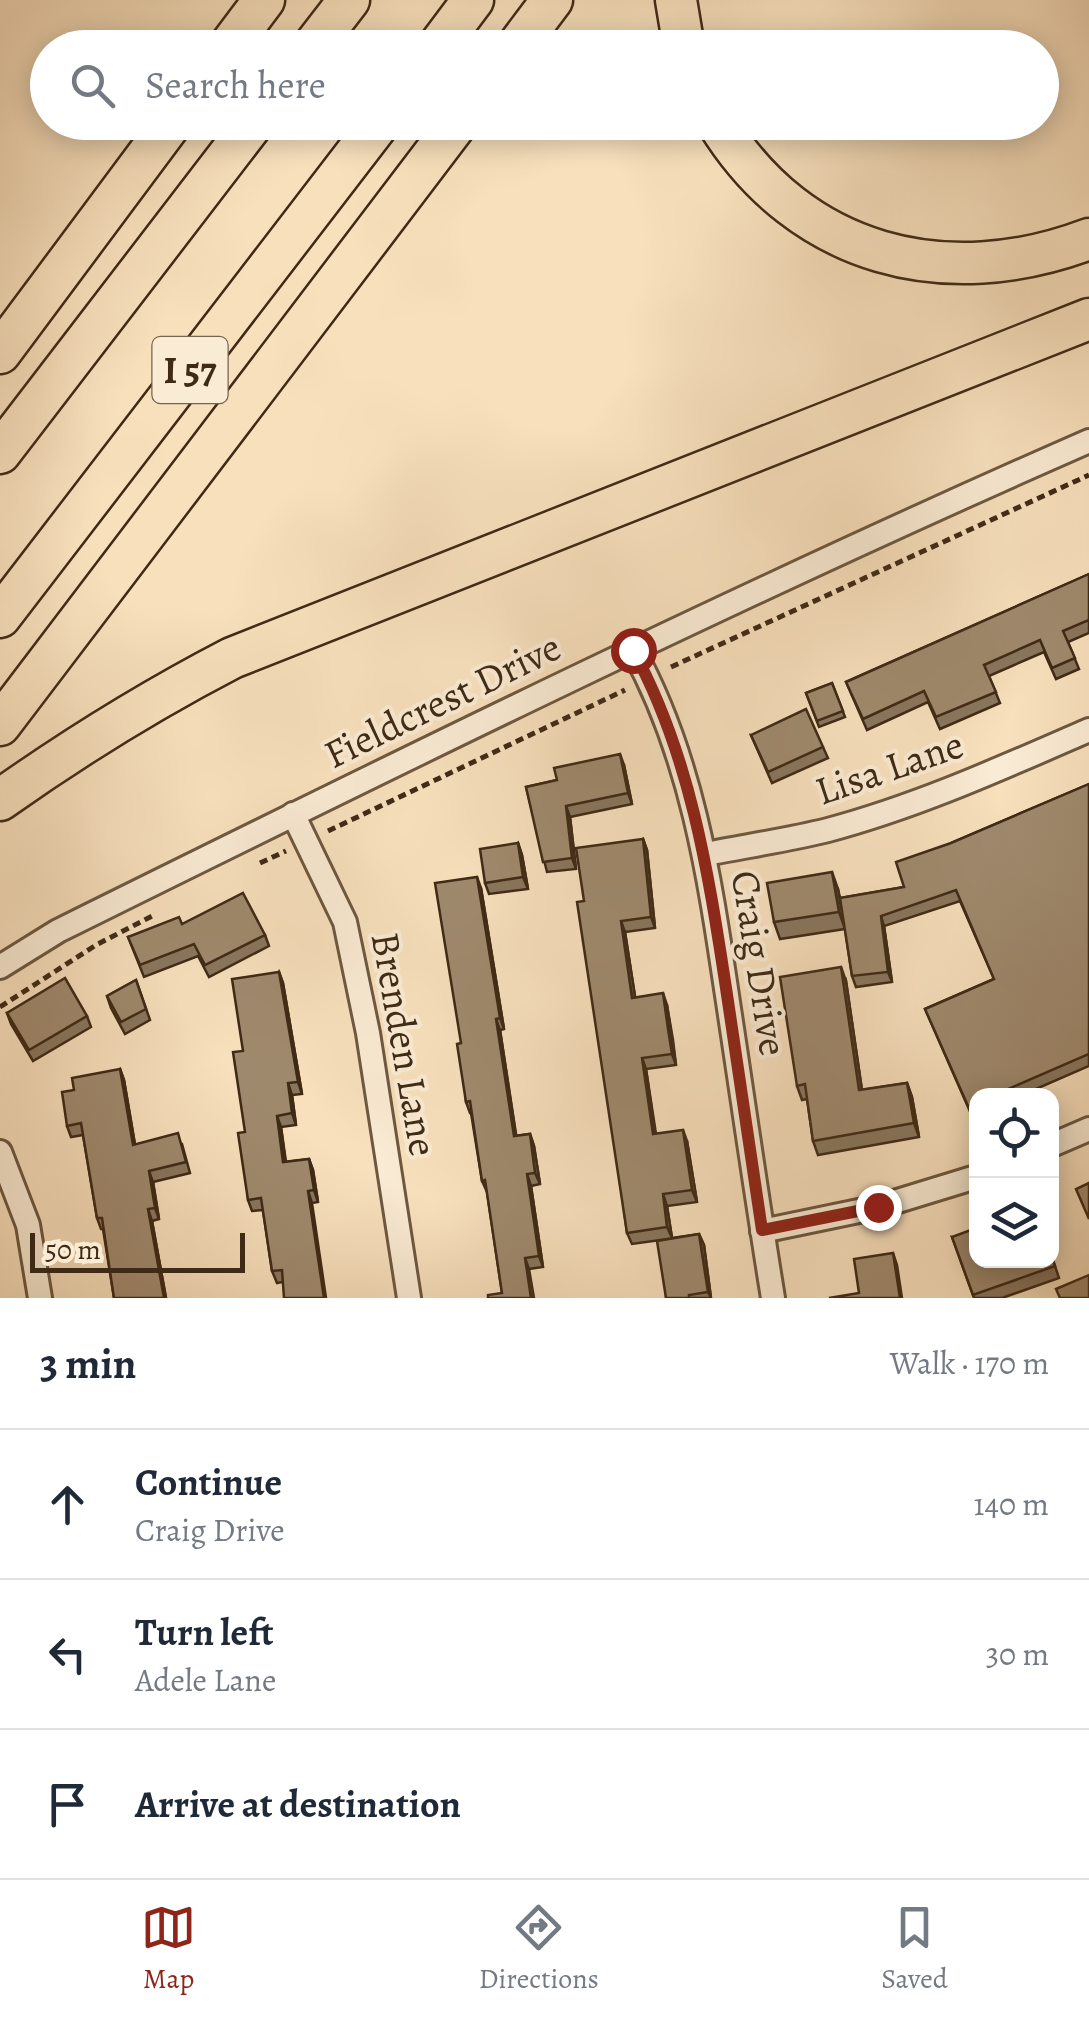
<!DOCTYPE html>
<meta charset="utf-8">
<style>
:root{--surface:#fff;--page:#f6f6f7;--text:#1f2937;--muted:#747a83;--line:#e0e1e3;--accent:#8f2418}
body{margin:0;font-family:Alegreya,serif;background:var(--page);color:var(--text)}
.controls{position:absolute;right:30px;bottom:30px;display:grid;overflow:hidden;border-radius:20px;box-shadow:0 5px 25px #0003}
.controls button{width:90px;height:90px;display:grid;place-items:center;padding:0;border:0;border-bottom:2px solid var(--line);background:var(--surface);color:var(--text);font:50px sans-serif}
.scale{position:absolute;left:30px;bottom:25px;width:215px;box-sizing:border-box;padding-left:10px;border:5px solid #3f2a16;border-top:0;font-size:28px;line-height:35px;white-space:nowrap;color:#3f2a16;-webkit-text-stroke:8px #faebd4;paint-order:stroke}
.stop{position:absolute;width:30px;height:30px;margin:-22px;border:8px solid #8f2418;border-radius:50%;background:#fff}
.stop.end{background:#8f2418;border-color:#fff;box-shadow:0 2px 10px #0008}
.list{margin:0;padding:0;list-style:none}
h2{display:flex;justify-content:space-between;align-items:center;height:130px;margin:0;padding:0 40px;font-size:42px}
h2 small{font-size:32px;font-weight:400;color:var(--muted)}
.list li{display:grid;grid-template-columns:65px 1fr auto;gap:30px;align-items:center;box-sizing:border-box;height:150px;padding:0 40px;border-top:2px solid var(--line)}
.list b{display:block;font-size:38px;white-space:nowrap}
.list p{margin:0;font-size:32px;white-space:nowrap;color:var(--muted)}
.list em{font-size:32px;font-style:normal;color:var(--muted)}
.icon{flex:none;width:55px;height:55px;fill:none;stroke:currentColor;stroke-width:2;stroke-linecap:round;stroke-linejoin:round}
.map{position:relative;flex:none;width:1089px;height:1298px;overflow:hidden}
.search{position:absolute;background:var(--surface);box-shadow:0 5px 25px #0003;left:30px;right:30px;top:30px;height:110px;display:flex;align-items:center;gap:25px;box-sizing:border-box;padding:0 35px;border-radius:55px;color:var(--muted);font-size:38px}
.sheet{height:580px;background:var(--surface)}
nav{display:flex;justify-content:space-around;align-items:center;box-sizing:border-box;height:140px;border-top:2px solid var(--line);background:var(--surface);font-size:28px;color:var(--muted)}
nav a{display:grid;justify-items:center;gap:5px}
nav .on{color:var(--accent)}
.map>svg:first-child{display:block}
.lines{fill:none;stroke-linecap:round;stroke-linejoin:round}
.street-casing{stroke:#6d5840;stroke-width:28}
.highway-casing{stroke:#3f2a16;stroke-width:45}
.path{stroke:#3f2a16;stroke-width:5;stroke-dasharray:8 5;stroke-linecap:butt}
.street{stroke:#faebd4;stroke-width:22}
.highway{stroke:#f8e0bd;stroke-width:40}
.wall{fill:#89765e;stroke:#3f2a16;stroke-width:2.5}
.shaded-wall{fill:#6f604c;stroke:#3f2a16;stroke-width:2.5}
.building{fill:#9f896d;stroke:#3f2a16;stroke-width:2.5}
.route{stroke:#8f2418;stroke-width:12}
.labels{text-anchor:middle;stroke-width:8;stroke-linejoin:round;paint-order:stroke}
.shield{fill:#faebd4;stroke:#77644f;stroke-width:2.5}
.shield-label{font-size:38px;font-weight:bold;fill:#3f2a16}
.street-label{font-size:40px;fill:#3f2a16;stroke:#faebd4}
</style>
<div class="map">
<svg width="1089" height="1298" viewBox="0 0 1089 1298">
<rect width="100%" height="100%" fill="#f8e0bd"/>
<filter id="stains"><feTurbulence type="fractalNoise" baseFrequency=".002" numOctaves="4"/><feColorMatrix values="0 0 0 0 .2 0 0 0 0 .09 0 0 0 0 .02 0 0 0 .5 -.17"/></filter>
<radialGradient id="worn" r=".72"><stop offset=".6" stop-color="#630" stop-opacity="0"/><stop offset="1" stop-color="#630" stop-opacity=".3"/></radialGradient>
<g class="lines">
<g class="street-casing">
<g id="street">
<path d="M633,650C693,759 710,881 728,1002C743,1101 757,1200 773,1298"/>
<polyline points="293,814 345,922 368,1033 409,1298"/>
<path d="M706,854C746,846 788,840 828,830C918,806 1004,767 1089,730"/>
<path d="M0,967L58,931C399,762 740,594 1089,441"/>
<polyline points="1052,1145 1089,1129"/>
<polyline points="0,1152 28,1225 40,1298"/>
<polyline points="762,1231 878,1207 976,1177"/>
</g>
</g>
<g class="highway-casing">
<g id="highway">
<polyline points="676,0 684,48"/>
<polyline points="228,48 264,0"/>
<polyline points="312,48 349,0"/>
<polyline points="437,48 473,0"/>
<polyline points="516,48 552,0"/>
<path d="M717,122C800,257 946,293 1089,239"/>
<polyline points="0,353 172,122"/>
<polyline points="0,453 254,122"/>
<polyline points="0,617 380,122"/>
<polyline points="0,725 458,122"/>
<path d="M0,800C75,747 151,700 232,658L1089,319"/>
</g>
</g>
<g class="path">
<polyline points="671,667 1089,475"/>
<polyline points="328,831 625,690"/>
<polyline points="260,863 286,851"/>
<polyline points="0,1007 96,945 156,914"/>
</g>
<use href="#street" class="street"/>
<use href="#highway" class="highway"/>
</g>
<g class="wall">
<polygon points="1089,574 1089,633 1068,642 1079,669 1056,679 1044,652 989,676 1000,703 940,729 928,702 867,730 846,682"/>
<polygon points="832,683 845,717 819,727 806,693"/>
<polygon points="751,735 823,747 828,758 772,783"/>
<polygon points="624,765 632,804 570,817 576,869 547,872 526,787"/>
<polygon points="1089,784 1089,1066 1020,1096 976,1096 976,1114 972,1116 925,1009 994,979 960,901 884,926 892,982 856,987 852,976 845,929 780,939 774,922 838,889 840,898 904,887 951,843"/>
<polygon points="643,839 647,850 655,928 625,932 635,997 667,1005 673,1040 676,1065 646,1069 656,1134 687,1141 697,1202 667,1206 672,1238 699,1234 704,1245 711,1298 666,1298 668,1239 632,1244 627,1233 584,901"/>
<polygon points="518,843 522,855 528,889 489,894 485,883"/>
<polygon points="481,888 504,1029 500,1030 516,1136 530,1134 534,1146 540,1184 531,1186 543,1267 529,1269 502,1293 487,1192 482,1181 471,1113 470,1113 466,1102 461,1043"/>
<polygon points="182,924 265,935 269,946 209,977 198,956 144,977 128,937"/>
<polygon points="279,972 283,983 302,1094 292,1095 296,1125 281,1127 286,1162 309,1159 313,1170 318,1202 312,1203 283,1282 277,1283 272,1271 263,1210 252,1211 248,1200 243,1051"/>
<polygon points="136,980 150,1020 125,1034 111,1008 107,996"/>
<polygon points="846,981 862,1090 907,1083 912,1097 919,1137 818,1155 813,1141 807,1099 802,1100 797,1086"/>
<polygon points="7,1013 87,1016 91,1027 33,1061 11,1024"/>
<polygon points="120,1069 124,1080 135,1145 182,1144 190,1173 153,1182 159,1219 152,1221 166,1298 114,1298 103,1229 101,1229 97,1218 83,1135 71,1137 67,1126"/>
<polygon points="952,1237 1052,1257 1059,1278 1002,1298 974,1298"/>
</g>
<g class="shaded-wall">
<polygon points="620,754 624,765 632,804 628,793"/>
<polygon points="566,806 570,817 576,869 572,858"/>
<polygon points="643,839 647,850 655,928 651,917"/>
<polygon points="518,843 522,855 528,889 523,877"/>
<polygon points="832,872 838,889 845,929 839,912"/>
<polygon points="477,877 481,888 504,1029 500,1018"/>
<polygon points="881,916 884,926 892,982 888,972"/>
<polygon points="621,921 625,932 637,1009 632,998"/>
<polygon points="841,967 846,981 864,1104 859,1090"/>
<polygon points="279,972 283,983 302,1094 298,1082"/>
<polygon points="663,993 667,1005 676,1065 672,1054"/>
<polygon points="496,1019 500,1030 518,1147 514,1136"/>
<polygon points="642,1058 646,1069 657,1146 653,1134"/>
<polygon points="120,1069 124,1080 137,1156 133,1145"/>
<polygon points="288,1083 292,1095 296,1125 292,1113"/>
<polygon points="907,1083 912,1097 919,1137 914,1123"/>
<polygon points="277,1116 281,1127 287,1174 283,1162"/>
<polygon points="683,1130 687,1141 697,1202 692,1190"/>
<polygon points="530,1134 534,1146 540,1184 535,1173"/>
<polygon points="309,1159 313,1170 318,1202 314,1190"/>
<polygon points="149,1171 153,1182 159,1219 155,1208"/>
<polygon points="527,1174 531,1186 543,1267 539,1256"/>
<polygon points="308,1191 312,1203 326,1298 324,1298"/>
<polygon points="663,1194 667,1206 672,1238 667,1227"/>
<polygon points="148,1209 152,1221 166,1298 164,1298"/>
<polygon points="699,1234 704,1245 711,1298 708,1292"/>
<polygon points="893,1253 897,1265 902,1298 900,1298"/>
<polygon points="525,1258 529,1269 534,1298 531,1298"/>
</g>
<g class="building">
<polygon points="1089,574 1089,620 1063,631 1075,658 1052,668 1040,640 984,665 996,692 936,717 924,691 863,719 846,682"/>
<polygon points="832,683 843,711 817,721 806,693"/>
<polygon points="806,709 823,747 768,772 751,735"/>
<polygon points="620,754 628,793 566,806 572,858 543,862 526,787 557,780 554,768"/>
<polygon points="1089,784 1089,1054 992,1096 976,1096 976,1102 968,1106 925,1009 994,979 956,890 881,916 888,972 852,976 840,898 904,887 896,862 951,843"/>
<polygon points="643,839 651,917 621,921 632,998 663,993 668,1029 672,1054 642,1058 653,1134 683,1130 692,1190 663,1194 667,1227 627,1233 577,902 584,901 576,848"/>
<polygon points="518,843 523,877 485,883 480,849"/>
<polygon points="832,872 839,912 774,922 767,883"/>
<polygon points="477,877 500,1018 496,1019 514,1136 530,1134 535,1173 527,1174 539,1256 525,1258 531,1298 488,1298 488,1295 502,1293 485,1180 482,1181 470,1101 466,1102 457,1044 461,1043 435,883"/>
<polygon points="243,893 265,935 205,965 194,944 140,965 128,937 179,917 182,924"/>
<polygon points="841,967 859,1090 907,1083 914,1123 813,1141 805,1084 797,1086 780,977"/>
<polygon points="279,972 298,1082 288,1083 292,1113 277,1116 283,1162 309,1159 314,1190 308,1191 324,1298 284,1298 282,1270 272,1271 261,1198 248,1200 238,1133 245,1132 233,1052 243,1051 232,979"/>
<polygon points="65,978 87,1016 29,1050 7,1013"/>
<polygon points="136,980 146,1009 121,1022 107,996"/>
<polygon points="120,1069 133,1145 178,1133 186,1162 149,1171 155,1208 148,1209 164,1298 114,1298 102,1218 97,1218 81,1123 67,1126 62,1092 74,1090 72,1078"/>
<polygon points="1089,1183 1089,1219 1076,1189"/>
<polygon points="976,1228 976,1260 1052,1260 1052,1258 1055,1266 973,1295 952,1237"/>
<polygon points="699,1234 708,1292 689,1295 689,1298 666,1298 657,1241"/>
<polygon points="893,1253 900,1298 829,1298 859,1293 854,1259"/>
<polygon points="1089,1275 1089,1298 1060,1298 1056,1289"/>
</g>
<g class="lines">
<path class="route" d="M633,650C690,755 708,870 726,988C738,1069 750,1150 762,1230L878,1207"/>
</g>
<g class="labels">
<rect class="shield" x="152.5" y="337" width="75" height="66" rx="8"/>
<g class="shield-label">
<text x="190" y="383">I 57</text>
</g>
<g class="street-label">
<text transform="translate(442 700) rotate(-26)" y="14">Fieldcrest Drive</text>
<text transform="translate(889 767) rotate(-19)" y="14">Lisa Lane</text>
<text transform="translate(760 963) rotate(81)" y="14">Craig Drive</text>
<text transform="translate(405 1044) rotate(80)" y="14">Brenden Lane</text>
</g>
</g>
<rect width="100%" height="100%" filter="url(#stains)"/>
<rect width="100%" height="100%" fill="url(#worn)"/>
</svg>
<div class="controls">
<button><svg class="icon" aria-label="locate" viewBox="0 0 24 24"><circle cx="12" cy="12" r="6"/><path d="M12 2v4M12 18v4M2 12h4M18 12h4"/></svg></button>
<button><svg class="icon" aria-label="layers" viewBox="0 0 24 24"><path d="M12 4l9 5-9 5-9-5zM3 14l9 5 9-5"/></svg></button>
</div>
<div class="scale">50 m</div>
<div class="stop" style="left:633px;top:650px"></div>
<div class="stop end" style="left:878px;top:1207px"></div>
<div class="search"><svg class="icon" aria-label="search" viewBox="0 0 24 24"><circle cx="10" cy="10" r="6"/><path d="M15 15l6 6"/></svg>Search here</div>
</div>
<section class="sheet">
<h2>3 min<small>Walk · 170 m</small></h2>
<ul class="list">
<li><svg class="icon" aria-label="ahead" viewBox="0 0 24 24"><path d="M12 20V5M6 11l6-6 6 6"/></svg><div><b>Continue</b><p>Craig Drive</p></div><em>140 m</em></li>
<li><svg class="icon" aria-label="left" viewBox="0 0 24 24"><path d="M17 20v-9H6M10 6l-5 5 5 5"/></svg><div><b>Turn left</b><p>Adele Lane</p></div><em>30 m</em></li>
<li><svg class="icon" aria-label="arrive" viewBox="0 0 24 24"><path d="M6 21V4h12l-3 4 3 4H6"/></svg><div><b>Arrive at destination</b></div></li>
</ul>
</section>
<nav>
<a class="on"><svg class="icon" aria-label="map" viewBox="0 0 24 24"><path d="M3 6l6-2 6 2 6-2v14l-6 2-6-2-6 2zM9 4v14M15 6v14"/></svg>Map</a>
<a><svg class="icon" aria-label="directions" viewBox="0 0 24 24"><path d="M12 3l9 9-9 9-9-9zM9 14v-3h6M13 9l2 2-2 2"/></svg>Directions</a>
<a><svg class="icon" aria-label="saved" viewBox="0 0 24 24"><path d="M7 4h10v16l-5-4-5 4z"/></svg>Saved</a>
</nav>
